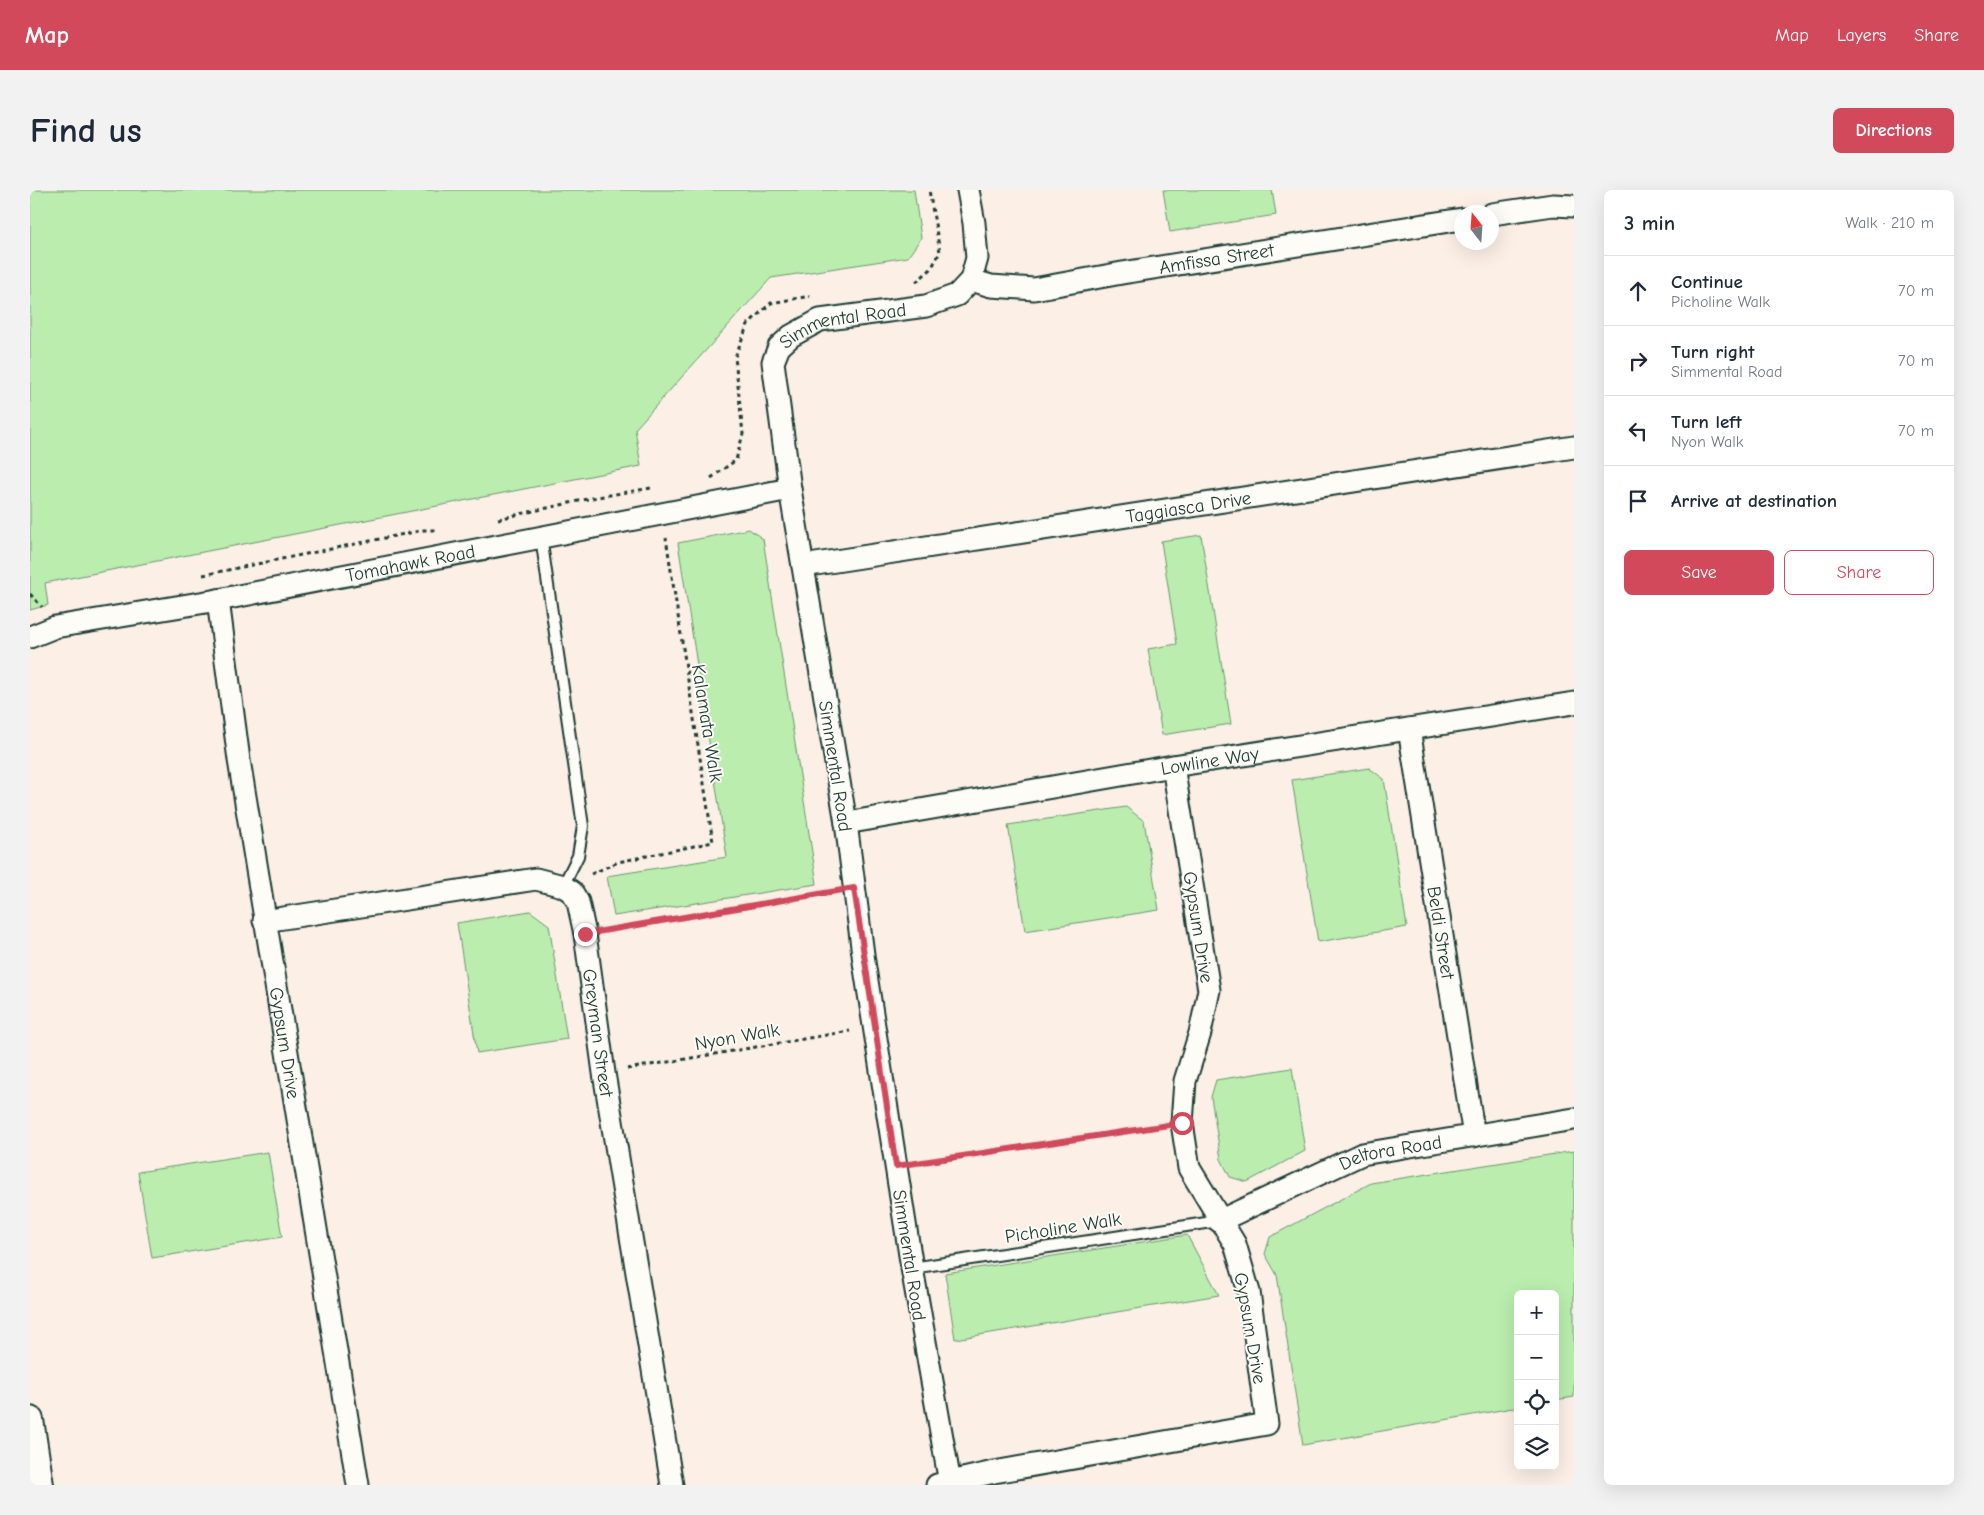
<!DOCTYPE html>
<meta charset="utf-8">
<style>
:root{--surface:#fff;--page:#f2f2f3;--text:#1f2937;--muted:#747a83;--line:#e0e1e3;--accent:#d1495b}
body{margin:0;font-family:"Comic Neue",sans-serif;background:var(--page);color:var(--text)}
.controls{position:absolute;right:15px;bottom:15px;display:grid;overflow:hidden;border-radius:8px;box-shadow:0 5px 20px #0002}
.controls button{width:45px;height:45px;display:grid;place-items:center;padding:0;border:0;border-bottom:1px solid var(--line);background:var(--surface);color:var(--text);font:25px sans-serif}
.compass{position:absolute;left:1424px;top:15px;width:45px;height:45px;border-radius:50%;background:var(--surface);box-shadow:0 5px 20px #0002;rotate:343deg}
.stop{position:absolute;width:15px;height:15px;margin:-11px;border:4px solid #d1495b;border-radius:50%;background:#fff}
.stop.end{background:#d1495b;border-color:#fff;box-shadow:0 1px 5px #0008}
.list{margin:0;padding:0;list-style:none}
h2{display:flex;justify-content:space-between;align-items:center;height:65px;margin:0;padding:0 20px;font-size:21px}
h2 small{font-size:16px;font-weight:400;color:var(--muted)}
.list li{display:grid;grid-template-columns:32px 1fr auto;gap:15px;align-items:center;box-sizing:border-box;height:70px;padding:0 20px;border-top:1px solid var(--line)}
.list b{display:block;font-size:19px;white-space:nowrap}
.list p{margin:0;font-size:16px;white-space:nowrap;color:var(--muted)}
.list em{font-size:16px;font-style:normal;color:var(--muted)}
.actions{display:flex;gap:10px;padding:15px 20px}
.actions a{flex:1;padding:11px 0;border:1px solid var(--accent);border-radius:8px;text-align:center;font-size:18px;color:var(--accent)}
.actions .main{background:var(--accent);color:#fff}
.icon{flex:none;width:28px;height:28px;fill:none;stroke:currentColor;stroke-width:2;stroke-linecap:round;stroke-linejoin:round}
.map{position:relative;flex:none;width:1544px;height:1295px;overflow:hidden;border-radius:8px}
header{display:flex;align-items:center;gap:30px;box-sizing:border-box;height:70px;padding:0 25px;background:var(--accent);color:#fff}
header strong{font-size:24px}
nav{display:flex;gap:28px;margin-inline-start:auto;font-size:18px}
.intro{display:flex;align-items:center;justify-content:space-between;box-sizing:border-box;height:120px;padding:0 30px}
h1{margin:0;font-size:35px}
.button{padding:12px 22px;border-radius:8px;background:var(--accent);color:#fff;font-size:18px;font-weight:700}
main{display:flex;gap:30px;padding:0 30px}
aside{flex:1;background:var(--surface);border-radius:8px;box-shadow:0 5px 20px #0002}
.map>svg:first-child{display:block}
.green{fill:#baedae;stroke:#6c9571}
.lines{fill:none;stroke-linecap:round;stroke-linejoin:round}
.service-casing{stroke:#1f3d34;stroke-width:14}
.minor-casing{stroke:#1f3d34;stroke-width:25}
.tertiary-casing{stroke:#1f3d34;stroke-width:30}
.path{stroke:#1f3d34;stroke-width:3;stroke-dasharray:4 4;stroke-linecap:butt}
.service{stroke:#fdfcf7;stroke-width:10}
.minor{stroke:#fdfcf7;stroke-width:21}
.tertiary{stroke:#fdfcf7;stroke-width:26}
.route{stroke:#d1495b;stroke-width:6}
.labels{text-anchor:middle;stroke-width:4;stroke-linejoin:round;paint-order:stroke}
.street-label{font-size:19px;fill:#1f3d34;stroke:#fdfcf7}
</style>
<header>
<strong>Map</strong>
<nav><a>Map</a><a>Layers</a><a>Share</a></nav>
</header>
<div class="intro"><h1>Find us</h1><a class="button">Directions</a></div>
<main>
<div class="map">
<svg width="1544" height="1295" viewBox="0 0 1544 1295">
<rect width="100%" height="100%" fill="#fbefe6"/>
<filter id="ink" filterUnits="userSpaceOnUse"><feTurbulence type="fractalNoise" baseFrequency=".02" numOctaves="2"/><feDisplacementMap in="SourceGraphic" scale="10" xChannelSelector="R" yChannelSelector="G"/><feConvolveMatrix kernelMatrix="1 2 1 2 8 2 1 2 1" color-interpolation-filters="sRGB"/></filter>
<g filter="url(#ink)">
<g class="green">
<polygon points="0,0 884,0 891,48 878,67 741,88 605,239 611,276 15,393 18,415 0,420"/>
<polygon points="1133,0 1242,0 1246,25 1140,42"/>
<polygon points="719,339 733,349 787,694 584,726 577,686 697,667 648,353"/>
<polygon points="1171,345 1201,534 1132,545 1118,459 1147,454 1131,351"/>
<polygon points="1339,578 1354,589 1377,737 1288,752 1262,590"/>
<polygon points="1096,617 1114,631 1129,720 995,741 978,635"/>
<polygon points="500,721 519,735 537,849 447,863 427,733"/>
<polygon points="1262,878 1275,961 1217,992 1200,987 1191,969 1181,907 1186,890"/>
<polygon points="1544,961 1544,1207 1525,1210 1525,1104 1488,1104 1488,1217 1273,1255 1247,1085 1235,1064 1240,1047 1341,993"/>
<polygon points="238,962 252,1047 122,1068 108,982"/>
<polygon points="1157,1045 1189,1105 925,1149 915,1083"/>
</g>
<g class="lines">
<g class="service-casing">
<g id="service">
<polyline points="511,347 553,636 548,666 533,696"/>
<polyline points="882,1078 1189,1031"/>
</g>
</g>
<g class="minor-casing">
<g id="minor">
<polyline points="1462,24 1523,15 1544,16"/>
<path id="s1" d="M941,90L961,96L1004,99L1092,83L1432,29"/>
<path id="s2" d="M773,376L1544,257"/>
<path id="s3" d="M188,410L209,570L328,1295"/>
<path id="s4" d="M0,447L25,437L188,410L760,299"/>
<path id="s5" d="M1379,539L1444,946"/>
<path id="s6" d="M816,633L1143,576L1544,513"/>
<path id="s7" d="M234,731L506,689L533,696L542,702L548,712L555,744L574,883L642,1295"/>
<path id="s8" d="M1189,1031L1332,964L1544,929"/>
<path id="s9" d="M920,1293L882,1078L834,772L816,633L760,299L743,172L749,157L761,146L790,130L896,116L927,105L941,90L947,68L944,33L938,0"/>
<polyline points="907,1295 964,1282 1237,1234 1219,1102 1205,1054 1159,978 1152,933 1155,891 1170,843 1179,800 1143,576"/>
</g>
</g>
<g class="tertiary-casing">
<polyline id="tertiary" points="0,1230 10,1295"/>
</g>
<g class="path">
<polyline points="886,92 901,79 910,62 899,0"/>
<polyline points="681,288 706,270 713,244 705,167 718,134 741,113 780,106"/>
<polyline points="468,329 562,308 621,298"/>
<polyline points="173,385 394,340 407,340"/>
<polyline points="0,404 12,417"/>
<polyline points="561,684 588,672 683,652 636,348"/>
<polyline points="578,740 801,702"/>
<polyline points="597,879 820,841"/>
<polyline points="889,973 1127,937"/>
</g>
<use href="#service" class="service"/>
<use href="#minor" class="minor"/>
<use href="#tertiary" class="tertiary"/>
</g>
</g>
<g class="lines" filter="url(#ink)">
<polyline class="route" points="555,744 824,698 866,976 1152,933"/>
</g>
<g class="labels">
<g class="street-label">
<text dy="7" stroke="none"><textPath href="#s1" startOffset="249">Amfissa Street</textPath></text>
<text dy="7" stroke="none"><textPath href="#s9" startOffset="1221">Simmental Road</textPath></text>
<text dy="7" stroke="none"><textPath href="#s2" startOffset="390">Taggiasca Drive</textPath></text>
<text dy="7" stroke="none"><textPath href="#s4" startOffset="388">Tomahawk Road</textPath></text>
<text transform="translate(678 533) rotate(81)" y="7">Kalamata Walk</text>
<text dy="7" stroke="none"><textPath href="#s6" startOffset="369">Lowline Way</textPath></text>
<text transform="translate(806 576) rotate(81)" y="7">Simmental Road</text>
<text transform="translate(1169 737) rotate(81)" y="7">Gypsum Drive</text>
<text dy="7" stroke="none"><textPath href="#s5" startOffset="206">Beldi Street</textPath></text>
<text dy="7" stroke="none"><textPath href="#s7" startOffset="458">Greyman Street</textPath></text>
<text transform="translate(707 846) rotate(-10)" y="7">Nyon Walk</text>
<text dy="7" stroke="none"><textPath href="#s3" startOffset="448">Gypsum Drive</textPath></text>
<text dy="7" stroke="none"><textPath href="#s8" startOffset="186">Deltora Road</textPath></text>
<text transform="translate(1033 1037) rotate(-9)" y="7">Picholine Walk</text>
<text transform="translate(880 1065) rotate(81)" y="7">Simmental Road</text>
<text transform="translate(1221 1138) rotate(80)" y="7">Gypsum Drive</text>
</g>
</g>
</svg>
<div class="controls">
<button>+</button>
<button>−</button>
<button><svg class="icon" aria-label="locate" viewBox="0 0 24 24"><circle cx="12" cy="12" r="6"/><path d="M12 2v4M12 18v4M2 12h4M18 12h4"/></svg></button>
<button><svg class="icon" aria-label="layers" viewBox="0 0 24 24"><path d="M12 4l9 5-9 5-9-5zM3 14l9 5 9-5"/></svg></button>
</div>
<svg class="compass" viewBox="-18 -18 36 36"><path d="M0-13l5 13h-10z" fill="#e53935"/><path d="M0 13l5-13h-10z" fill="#747a83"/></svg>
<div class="stop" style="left:1152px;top:933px"></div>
<div class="stop end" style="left:555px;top:744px"></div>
</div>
<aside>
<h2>3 min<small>Walk · 210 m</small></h2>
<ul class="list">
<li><svg class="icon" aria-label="ahead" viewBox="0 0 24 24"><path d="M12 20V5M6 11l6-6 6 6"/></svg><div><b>Continue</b><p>Picholine Walk</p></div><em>70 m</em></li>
<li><svg class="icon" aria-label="right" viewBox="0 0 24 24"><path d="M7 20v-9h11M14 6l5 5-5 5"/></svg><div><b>Turn right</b><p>Simmental Road</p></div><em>70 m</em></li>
<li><svg class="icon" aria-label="left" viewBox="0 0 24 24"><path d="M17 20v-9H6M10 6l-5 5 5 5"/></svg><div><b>Turn left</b><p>Nyon Walk</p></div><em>70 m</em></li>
<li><svg class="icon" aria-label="arrive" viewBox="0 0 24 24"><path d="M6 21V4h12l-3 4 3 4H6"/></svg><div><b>Arrive at destination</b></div></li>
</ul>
<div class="actions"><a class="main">Save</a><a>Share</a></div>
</aside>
</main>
